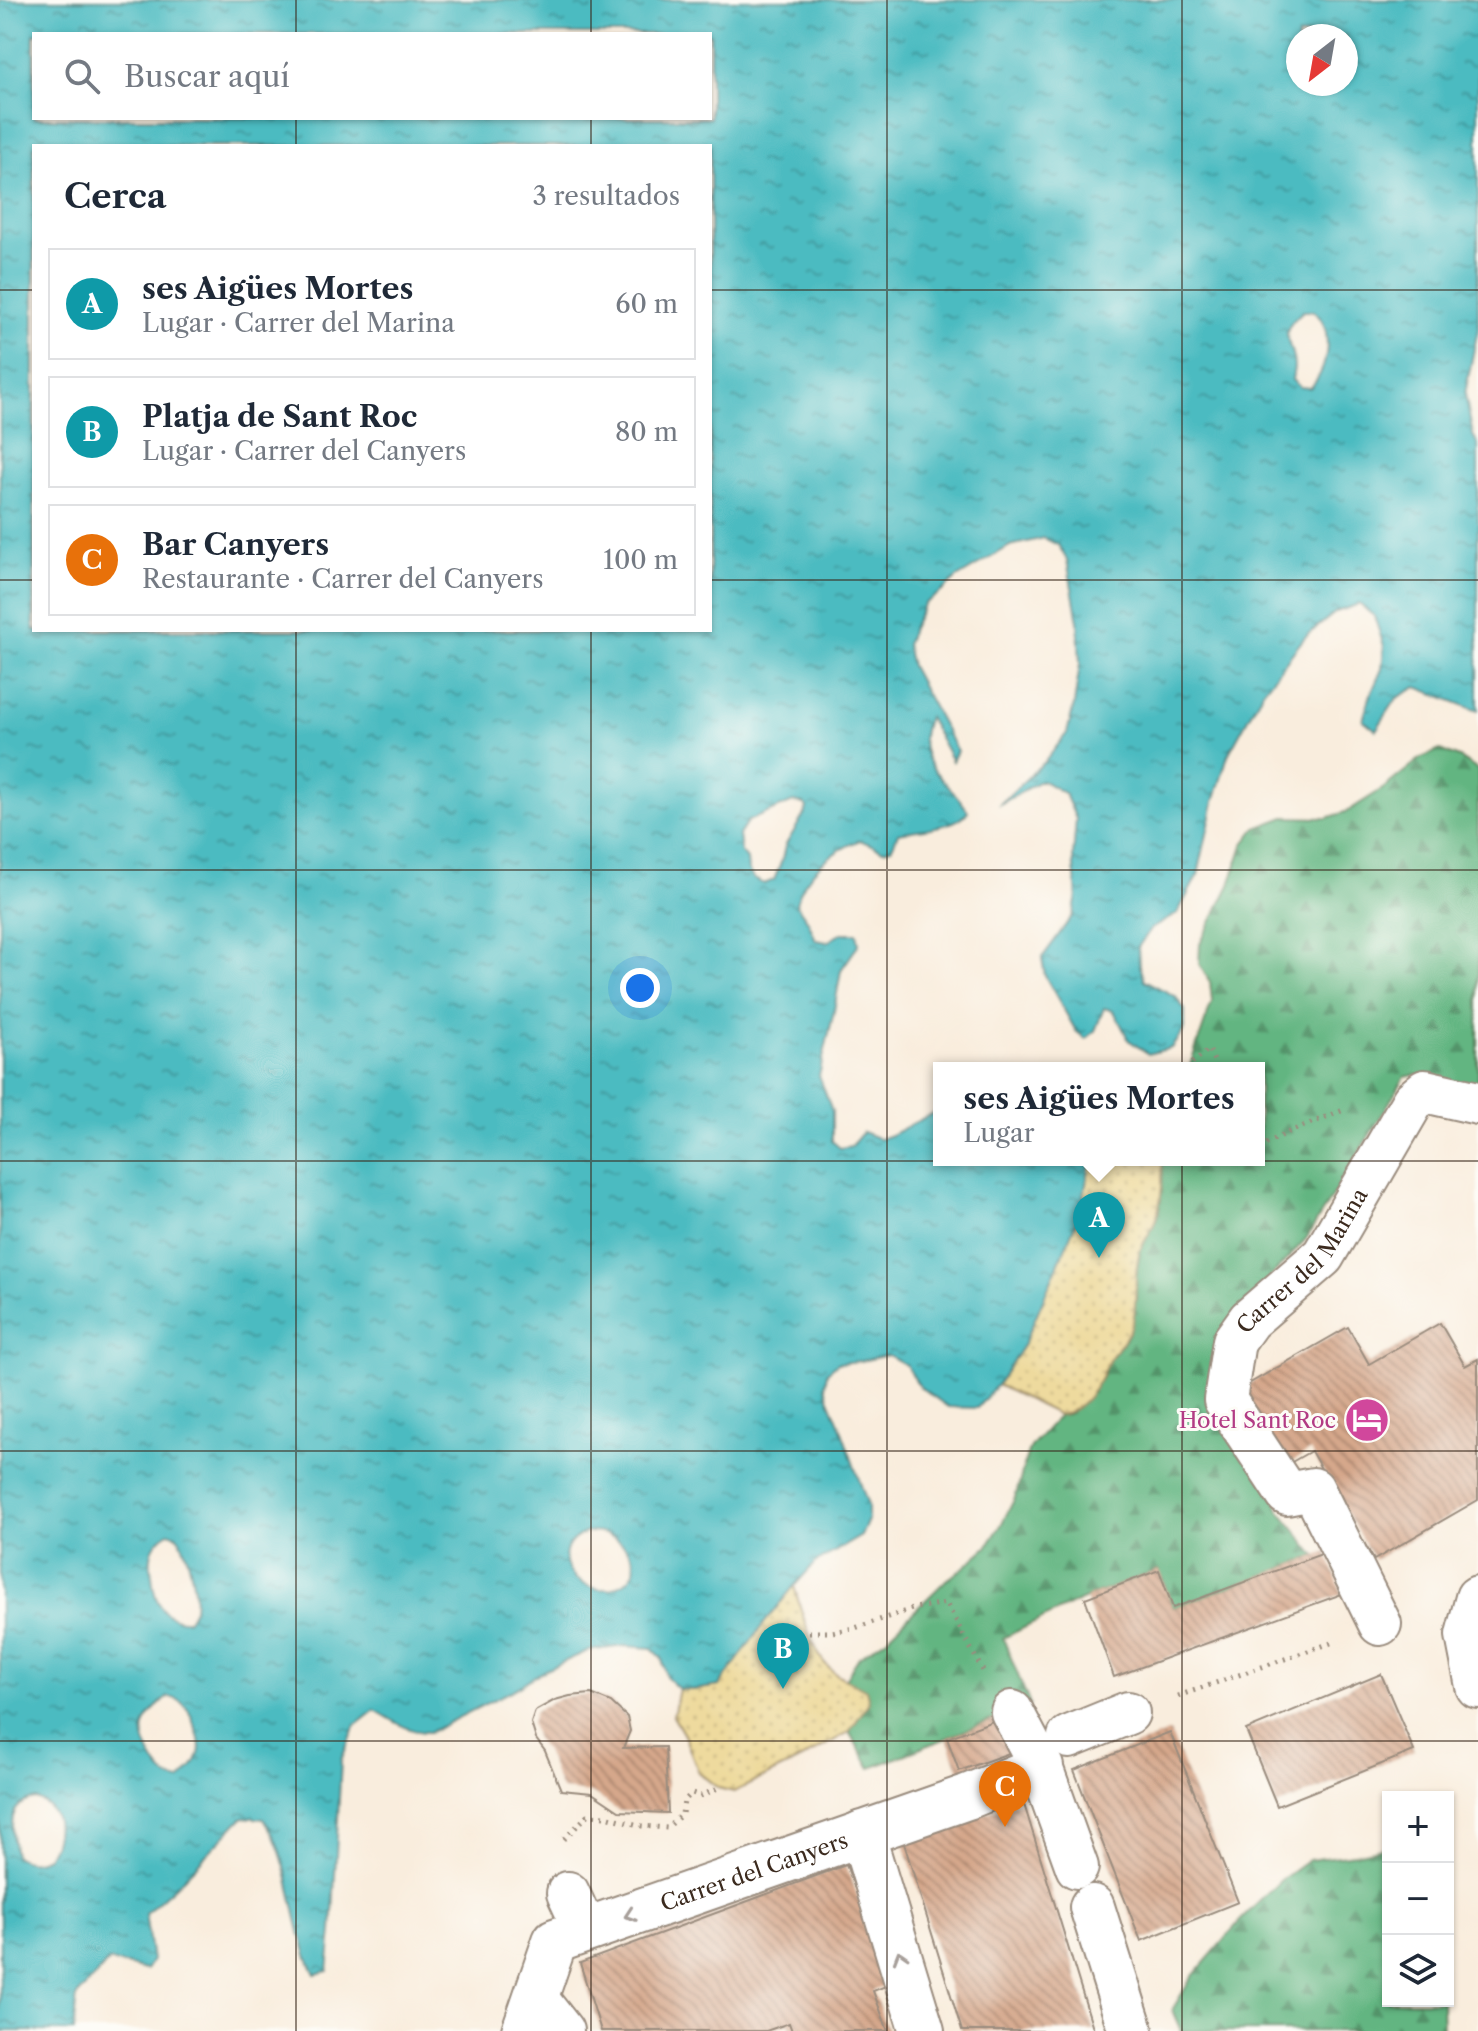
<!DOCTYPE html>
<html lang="es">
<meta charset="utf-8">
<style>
:root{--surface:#fff;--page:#f2f2f3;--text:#1f2937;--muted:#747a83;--line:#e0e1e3;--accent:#c8321e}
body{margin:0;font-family:"Libre Caslon Text",serif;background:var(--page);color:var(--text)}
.controls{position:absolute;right:24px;bottom:24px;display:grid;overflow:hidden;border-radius:0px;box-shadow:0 2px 6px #0004}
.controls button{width:72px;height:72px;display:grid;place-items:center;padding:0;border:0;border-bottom:2px solid var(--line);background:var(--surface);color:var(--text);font:40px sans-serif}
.compass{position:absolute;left:1286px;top:24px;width:72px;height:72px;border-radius:50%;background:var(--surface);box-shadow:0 2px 6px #0004;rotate:211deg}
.you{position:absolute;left:640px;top:988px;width:28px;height:28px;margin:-20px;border:6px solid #fff;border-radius:50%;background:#1a73e8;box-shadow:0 0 0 12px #1a73e833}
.badge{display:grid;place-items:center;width:52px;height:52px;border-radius:50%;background:var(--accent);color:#fff;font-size:26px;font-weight:700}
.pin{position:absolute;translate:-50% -66px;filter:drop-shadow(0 2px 4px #0008)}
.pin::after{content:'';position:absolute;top:42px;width:28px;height:24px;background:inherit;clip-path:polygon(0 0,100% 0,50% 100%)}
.popup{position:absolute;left:933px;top:1062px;width:332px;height:104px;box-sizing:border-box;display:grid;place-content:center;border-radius:0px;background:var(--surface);filter:drop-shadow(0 2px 6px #0005);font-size:26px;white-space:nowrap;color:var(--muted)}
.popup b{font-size:30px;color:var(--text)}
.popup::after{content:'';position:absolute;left:50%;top:100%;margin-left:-16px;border:16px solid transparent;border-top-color:var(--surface)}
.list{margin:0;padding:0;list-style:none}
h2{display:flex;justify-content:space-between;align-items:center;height:104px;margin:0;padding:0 32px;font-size:34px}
h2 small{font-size:26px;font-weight:400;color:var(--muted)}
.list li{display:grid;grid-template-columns:52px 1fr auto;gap:24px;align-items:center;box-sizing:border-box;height:112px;margin:0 16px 16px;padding:0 16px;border:2px solid var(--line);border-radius:0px}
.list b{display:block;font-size:30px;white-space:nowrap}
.list p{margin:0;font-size:26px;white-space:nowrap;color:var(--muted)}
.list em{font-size:26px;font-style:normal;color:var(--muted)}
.icon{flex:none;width:44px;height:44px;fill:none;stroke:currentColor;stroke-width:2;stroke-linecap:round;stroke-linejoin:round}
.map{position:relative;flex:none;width:1478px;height:2031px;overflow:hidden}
.search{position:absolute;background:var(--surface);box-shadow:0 2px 6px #0004;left:32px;top:32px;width:680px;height:88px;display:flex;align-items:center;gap:20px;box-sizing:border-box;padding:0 28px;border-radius:0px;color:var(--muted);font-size:30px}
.panel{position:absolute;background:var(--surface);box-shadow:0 2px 6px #0004;left:32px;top:144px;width:680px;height:488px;border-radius:0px}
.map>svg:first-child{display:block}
.forest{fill:url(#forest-firs);stroke:#4e7050;stroke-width:2}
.sand{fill:url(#sand-dots);stroke:#94825e;stroke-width:2}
.water{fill:url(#water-ripples);stroke:#447270;stroke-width:2;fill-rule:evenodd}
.building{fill:url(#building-back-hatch)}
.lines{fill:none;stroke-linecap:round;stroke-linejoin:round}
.pedestrian-casing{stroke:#9a8c7e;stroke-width:46}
.minor-casing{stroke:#9a8c7e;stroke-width:48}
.path{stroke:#9a8c7e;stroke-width:5;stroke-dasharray:2 6;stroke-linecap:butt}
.pedestrian{stroke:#fff;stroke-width:42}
.minor{stroke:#fff;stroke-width:44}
.oneway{stroke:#a79f9a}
.grid{fill:none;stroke:#3b2a1e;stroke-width:2;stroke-opacity:0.55}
.labels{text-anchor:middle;stroke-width:6;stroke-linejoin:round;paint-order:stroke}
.street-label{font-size:22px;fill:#3b2a1e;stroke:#fdfcf7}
.hotel-label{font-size:22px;fill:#b23c85;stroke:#fdfcf7;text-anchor:end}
</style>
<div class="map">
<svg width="1478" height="2031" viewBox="0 0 1478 2031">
<defs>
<pattern id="forest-firs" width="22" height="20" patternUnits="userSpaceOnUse" patternTransform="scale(2)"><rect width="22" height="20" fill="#62b581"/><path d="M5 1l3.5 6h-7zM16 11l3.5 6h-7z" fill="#529369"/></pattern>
<pattern id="sand-dots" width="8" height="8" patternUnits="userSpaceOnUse" patternTransform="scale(2)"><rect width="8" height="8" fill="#eeda9e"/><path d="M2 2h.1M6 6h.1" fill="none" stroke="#cdbb88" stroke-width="1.8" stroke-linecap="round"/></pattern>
<pattern id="water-ripples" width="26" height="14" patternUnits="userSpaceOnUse" patternTransform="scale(2)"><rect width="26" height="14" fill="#4cbbc1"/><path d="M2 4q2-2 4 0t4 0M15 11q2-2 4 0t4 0" fill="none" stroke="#40989c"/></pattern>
<pattern id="building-back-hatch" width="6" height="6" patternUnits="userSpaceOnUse" patternTransform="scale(2)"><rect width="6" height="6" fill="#d5a78b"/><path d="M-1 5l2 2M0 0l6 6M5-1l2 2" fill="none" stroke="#ae8871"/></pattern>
</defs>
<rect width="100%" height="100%" fill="#fdfcf7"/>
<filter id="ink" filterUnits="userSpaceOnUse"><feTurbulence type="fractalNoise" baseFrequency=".0125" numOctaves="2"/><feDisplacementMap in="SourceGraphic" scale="16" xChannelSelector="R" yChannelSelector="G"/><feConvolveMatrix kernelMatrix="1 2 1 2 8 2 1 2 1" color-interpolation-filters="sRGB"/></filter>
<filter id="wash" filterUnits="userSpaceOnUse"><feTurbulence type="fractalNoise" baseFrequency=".006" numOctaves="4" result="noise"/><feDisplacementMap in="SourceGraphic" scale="32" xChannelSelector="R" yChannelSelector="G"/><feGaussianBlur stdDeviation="1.8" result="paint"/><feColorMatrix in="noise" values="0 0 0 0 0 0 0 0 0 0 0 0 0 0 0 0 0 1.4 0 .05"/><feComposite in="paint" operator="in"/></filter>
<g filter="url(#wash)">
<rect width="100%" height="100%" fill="#f9eddd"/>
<g class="forest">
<path d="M1440,750L1459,758L1478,770V1088L1416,1075L1405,1077L1306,1239L1229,1321L1278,1508L1316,1556L1173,1608L1159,1570L1085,1598L1003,1638L1030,1705L871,1768L849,1732L869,1702L866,1690L845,1679L859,1657L887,1638L944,1582L962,1569L987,1547L1000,1527L1015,1498L1028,1452L1033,1444L1059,1415L1068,1414L1091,1393L1103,1374L1106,1364L1125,1340L1130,1330L1136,1299V1274L1140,1252C1143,1242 1150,1234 1154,1224C1163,1205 1163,1180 1162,1160H1259V1068H1189L1212,1002L1210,982L1199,964L1200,944L1230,885L1243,845L1256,828L1285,817L1327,818L1348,811L1384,788L1421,758Z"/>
<polygon points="1386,1847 1388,1848 1388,2001 1442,2001 1443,2031 1181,2031 1172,2010 1192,1977 1240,1921 1281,1880 1309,1860 1355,1854"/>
</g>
<g class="sand">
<path d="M1091,1160H1162C1163,1180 1162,1203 1155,1221C1151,1233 1142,1242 1139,1254C1133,1276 1138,1300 1133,1322C1128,1339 1115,1349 1107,1364C1105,1366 1103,1373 1102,1375C1093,1393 1079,1412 1059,1415L997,1385L1024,1344L1080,1213Z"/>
<path d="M794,1586C801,1610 811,1649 828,1667C838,1678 854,1682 866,1690L869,1702L849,1732L801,1759L734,1792L718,1788L699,1773L684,1735L673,1716L679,1689L693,1690L719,1686L759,1629Z"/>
</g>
<path class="water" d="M0,0H1478V329L1465,394L1473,435L1478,445V711L1417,687L1397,698L1376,730L1363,720L1371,694L1382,669L1384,646L1374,616L1359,604L1336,612L1305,637L1263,691L1228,755L1214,802L1198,875L1177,914L1151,929L1138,947L1139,966L1144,980L1175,996L1185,1010V1029L1171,1048L1148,1054L1129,1040L1114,1011L1104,1008L1095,1031L1086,1039L1076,1031L1045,976L1042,958L1073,915L1077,896L1073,857L1076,819L1065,794L1041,780L999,805L1046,760L1067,733L1074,705L1080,664L1078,621L1067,560L1058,545L1044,538L1010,546L957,578L941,592L924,604L912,628L906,645L911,666L957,751L952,761L928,717C909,763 947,777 968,811C958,828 917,829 898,833L892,848L883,850L860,840C832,851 804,873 796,904L808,921L816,940L827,942L842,933H857L859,944L841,970L834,1011L819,1076L832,1111V1141L840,1148L851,1146L863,1132L880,1139L891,1135L939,1110V1160H1091L1080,1213L1024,1344L997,1385L977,1408L948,1407L920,1387L906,1365L888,1355L861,1361L838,1363L827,1372L825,1386L828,1397L839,1423L868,1505V1520L861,1536L814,1564L794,1586L759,1630L719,1686L693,1690L679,1689L666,1677L662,1658L652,1648L625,1646L588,1651L543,1671L511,1691L430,1732C408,1733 393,1720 375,1710L356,1725L341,1760L332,1932L328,1971L315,1974C294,1932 294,1883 276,1841C273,1833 268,1826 264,1819L243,1817L175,1887L145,1914L152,1960L146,1970L109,1961L77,1996L73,2031H0ZM34,34H710V118H34ZM1298,36H1346V84H1298ZM34,146H710V630H34ZM1303,311H1314C1334,329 1329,370 1310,388L1300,387L1292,380C1292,379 1294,368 1294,367C1293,339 1274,336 1303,311ZM793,802L804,804L807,807L806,811L785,846L782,860L774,880L764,884L754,879L751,875L748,870L747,859L741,852L739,835L748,821ZM169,1532C175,1534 176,1534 179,1539C188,1551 197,1594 194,1608C192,1614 191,1615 188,1620C161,1621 154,1599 152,1576C151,1570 150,1563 151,1557C152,1546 160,1537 169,1532ZM587,1532C593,1532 599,1532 605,1534C626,1540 648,1567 624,1583C586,1608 536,1552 587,1532ZM168,1697C172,1698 176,1698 180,1701C191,1709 203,1741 199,1754C196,1764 187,1774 180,1781C175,1780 173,1780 168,1777C157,1770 140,1740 144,1727C147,1716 158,1704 168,1697ZM36,1799C63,1809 60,1836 47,1857C34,1863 27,1863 15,1856C12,1833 4,1803 36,1799Z"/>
<g id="blocks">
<g class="building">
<polygon points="1440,1323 1465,1366 1478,1359 1478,1500 1374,1560 1311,1451 1283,1467 1238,1390 1348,1327 1369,1364"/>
<polygon points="1327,1552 1342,1594 1114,1677 1085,1598 1159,1570 1173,1608"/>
<polygon points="1381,1674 1414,1751 1277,1806 1246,1730"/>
<polygon points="591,1694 611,1702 627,1717 630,1731 623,1748 665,1747 668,1813 619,1811 592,1793 561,1790 545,1751 536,1739 531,1723 535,1711 555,1700 570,1696"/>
<polygon points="998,1719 1012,1752 959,1771 947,1738"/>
<polygon points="1170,1732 1238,1902 1141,1941 1074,1770"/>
<polygon points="1023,1801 1094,2031 962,2031 903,1840"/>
<polygon points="846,1865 891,1984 873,1991 888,2031 792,2031 789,2023 766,2031 601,2031 580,1963"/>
</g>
</g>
</g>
<g filter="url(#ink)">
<use href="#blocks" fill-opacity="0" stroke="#9a8c7e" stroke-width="2"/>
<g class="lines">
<g class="pedestrian-casing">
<g id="pedestrian">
<path id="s1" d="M1380,1624L1313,1489L1287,1494L1225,1400L1234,1341L1249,1320L1323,1256L1413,1101L1425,1091L1478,1103"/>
<polyline points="1012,1712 1041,1767 1077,1867"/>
<polyline points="1069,1737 1128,1713"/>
<polyline points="568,1893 585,1930"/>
<polyline points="536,1998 562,2031"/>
</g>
</g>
<g class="minor-casing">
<g id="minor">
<polyline points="1478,1598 1468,1635 1478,1686"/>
<polyline points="862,1833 922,2031"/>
<polyline points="1092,1907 1131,2031"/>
<path id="s2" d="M524,2031L555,1941L967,1797L1041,1767"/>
</g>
</g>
<g class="path">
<polyline points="1186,1068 1209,1049 1217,1068"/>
<polyline points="1259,1147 1289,1132 1346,1109"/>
<polyline points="809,1632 832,1632 855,1628 915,1608 946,1603 983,1671"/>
<polyline points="1178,1696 1331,1643"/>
<polyline points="564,1839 588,1815 606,1816 642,1826 667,1828 682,1814 684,1801 692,1793 701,1796 718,1788"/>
</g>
<use href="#pedestrian" class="pedestrian"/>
<use href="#minor" class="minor"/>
</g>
<defs><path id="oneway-chevron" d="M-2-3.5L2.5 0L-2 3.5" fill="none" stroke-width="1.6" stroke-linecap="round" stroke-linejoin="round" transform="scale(2)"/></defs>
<g class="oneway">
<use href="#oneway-chevron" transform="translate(630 1915) rotate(161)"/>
<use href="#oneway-chevron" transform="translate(900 1956) rotate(-107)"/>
</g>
</g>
<path class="grid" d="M296,0V34M591,0V34M887,0V2031M1182,0V2031M296,118V146M591,118V146M0,290H34M710,290H1478M0,580H34M710,580H1478M296,630V2031M591,630V2031M0,870H1478M0,1161H1478M0,1451H1478M0,1741H1478"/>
<defs>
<g id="hotel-disc" transform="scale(2.3)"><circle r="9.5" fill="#d1479c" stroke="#fdfcf7"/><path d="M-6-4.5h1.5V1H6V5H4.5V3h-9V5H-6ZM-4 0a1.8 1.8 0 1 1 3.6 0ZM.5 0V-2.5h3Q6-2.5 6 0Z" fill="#fff"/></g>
</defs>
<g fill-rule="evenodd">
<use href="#hotel-disc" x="1367" y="1420"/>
</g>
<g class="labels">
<g class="street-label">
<text dy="8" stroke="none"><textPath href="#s1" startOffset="456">Carrer del Marina</textPath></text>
<text dy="8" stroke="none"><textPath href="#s2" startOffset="306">Carrer del Canyers</textPath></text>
</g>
<g class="hotel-label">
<text x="1336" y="1428">Hotel Sant Roc</text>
</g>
</g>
</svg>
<div class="controls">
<button>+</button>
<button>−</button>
<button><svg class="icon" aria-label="layers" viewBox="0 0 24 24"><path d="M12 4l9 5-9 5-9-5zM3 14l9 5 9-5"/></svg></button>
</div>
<svg class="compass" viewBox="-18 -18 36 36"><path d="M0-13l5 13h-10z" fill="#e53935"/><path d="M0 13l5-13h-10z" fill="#747a83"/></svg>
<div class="you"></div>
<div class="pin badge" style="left:1099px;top:1258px;background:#0f9aa8">A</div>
<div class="popup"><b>ses Aigües Mortes</b>Lugar</div>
<div class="pin badge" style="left:783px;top:1689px;background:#0f9aa8">B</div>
<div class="pin badge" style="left:1005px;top:1827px;background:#e8710a">C</div>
<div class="search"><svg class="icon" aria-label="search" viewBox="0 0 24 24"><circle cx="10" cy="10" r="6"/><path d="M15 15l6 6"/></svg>Buscar aquí</div>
<section class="panel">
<h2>Cerca<small>3 resultados</small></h2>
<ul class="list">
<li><span class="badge" style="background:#0f9aa8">A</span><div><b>ses Aigües Mortes</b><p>Lugar · Carrer del Marina</p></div><em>60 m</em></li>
<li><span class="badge" style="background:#0f9aa8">B</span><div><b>Platja de Sant Roc</b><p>Lugar · Carrer del Canyers</p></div><em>80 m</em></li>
<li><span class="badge" style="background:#e8710a">C</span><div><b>Bar Canyers</b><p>Restaurante · Carrer del Canyers</p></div><em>100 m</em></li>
</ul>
</section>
</div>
